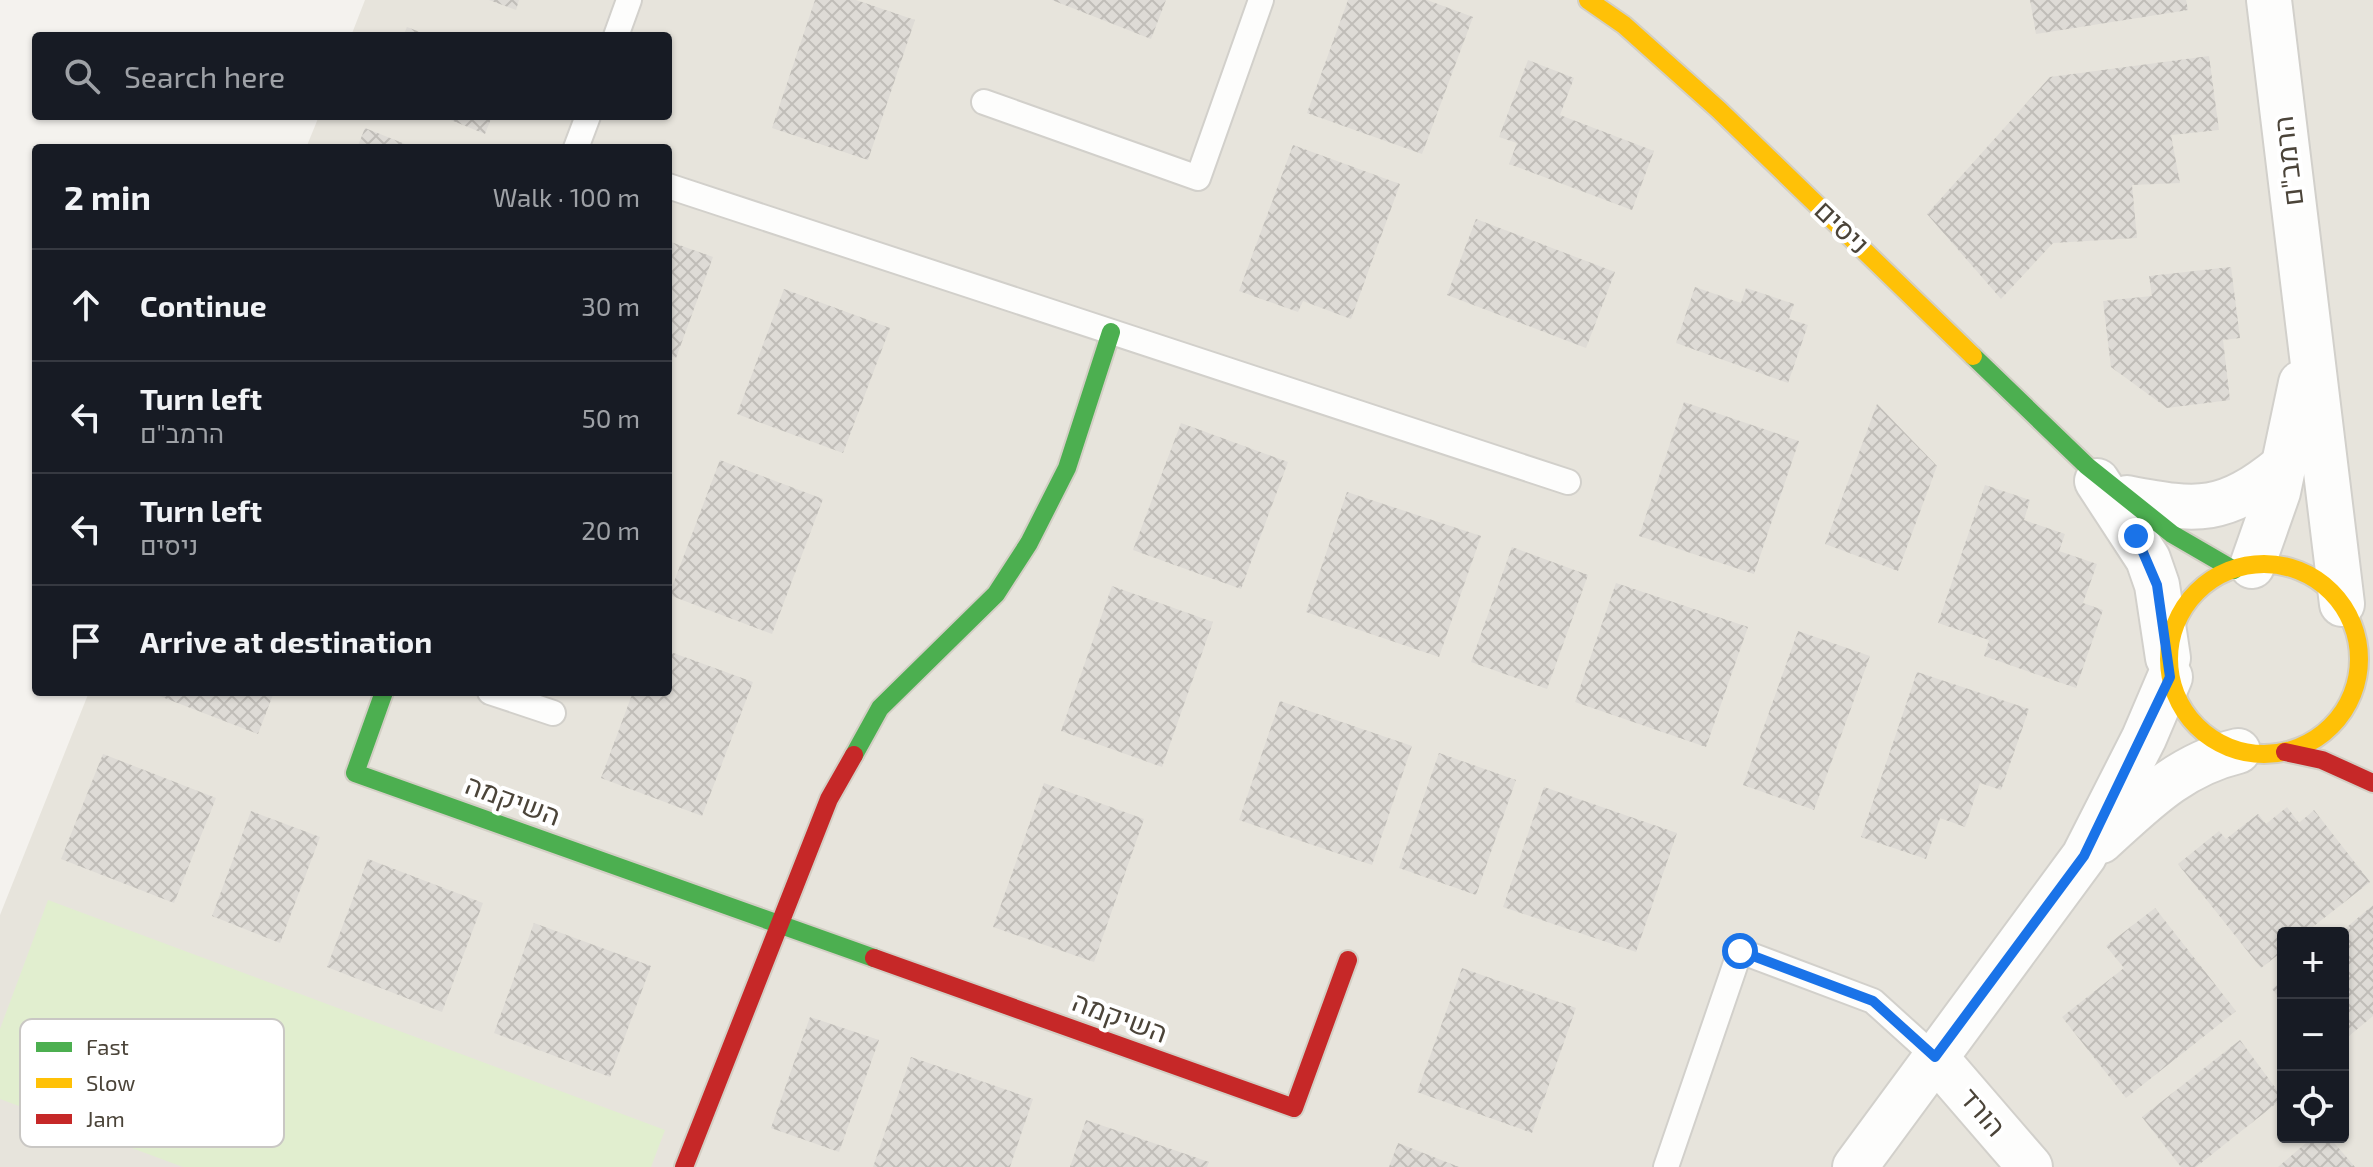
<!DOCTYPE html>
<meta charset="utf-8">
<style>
:root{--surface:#171b24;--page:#20242c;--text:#f1f3f6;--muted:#9ea1a6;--line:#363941}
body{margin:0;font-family:"Exo 2",Heebo,sans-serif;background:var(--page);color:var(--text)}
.controls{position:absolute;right:24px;bottom:24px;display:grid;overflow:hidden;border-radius:8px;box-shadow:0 2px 6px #0004}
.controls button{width:72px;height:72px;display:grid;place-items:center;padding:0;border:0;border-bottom:2px solid var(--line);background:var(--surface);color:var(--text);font:40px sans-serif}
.stop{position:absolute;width:24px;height:24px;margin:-18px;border:6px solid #1a73e8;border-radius:50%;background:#fff}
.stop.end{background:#1a73e8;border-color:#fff;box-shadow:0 2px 8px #0008}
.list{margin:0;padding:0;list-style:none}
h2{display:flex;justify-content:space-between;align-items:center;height:104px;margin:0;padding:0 32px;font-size:34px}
h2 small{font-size:26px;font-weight:400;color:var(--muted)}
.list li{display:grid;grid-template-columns:52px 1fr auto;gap:24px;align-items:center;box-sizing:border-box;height:112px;padding:0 32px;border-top:2px solid var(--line)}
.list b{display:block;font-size:30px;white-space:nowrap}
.list p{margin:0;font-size:26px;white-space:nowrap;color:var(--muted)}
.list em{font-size:26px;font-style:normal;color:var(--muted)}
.icon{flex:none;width:44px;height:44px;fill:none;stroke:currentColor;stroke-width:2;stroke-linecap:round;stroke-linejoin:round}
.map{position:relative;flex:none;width:2373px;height:1167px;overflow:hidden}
.search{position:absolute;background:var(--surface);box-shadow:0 2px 6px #0004;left:32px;top:32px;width:640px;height:88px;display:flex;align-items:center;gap:20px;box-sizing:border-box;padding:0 28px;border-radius:8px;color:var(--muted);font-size:30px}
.panel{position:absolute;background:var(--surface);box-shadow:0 2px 6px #0004;left:32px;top:144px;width:640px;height:552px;border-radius:8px}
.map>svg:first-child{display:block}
.residential{fill:#e7e4dc;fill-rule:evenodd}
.park{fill:#e1eecf}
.building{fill:url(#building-cross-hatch)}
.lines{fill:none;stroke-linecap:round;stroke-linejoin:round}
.lane-casing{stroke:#d2d0cb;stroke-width:28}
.street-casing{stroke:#d2d0cb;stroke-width:48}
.fast-casing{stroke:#d3cfc5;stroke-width:22}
.slow-casing{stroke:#d3cfc5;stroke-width:22}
.jam-casing{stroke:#d3cfc5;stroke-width:22}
.lane{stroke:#fdfdfc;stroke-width:24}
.street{stroke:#fdfdfc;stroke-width:44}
.fast{stroke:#4caf50;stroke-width:18}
.slow{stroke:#ffc107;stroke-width:18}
.jam{stroke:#c62828;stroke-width:18}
.route{stroke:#1a73e8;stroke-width:10}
.labels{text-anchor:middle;stroke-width:8;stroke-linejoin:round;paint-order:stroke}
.street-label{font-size:28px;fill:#4b4439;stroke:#fff}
.key{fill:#fff;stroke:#c9c7c4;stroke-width:2}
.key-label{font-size:22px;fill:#4b4439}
</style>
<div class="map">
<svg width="2373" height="1167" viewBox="0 0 2373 1167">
<defs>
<pattern id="building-cross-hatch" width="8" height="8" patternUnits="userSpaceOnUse" patternTransform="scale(2)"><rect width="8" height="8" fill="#dedbd6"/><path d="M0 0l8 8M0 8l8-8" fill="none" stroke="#c0bdb8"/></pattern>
</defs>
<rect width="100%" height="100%" fill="#f4f2ee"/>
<path class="residential" d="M365,0H2373V1167H0V915L89,692H668V148H306L319,116H668V36H351ZM2283,933H2343V1137H2283Z"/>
<polygon class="park" points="48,900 665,1130 651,1167 183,1167 0,1099 0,1029"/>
<g class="building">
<polygon points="489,0 519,0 516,10"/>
<polygon points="815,0 856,0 915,20 868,160 772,128"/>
<polygon points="1052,0 1166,0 1151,39"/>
<polygon points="1348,0 1427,0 1473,17 1422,154 1307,113"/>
<polygon points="2030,0 2186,0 2188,10 2036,34"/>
<polygon points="407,27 430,36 403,36"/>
<polygon points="2209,56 2219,130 2171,135 2180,183 2132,185 2137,238 2053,243 2001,299 1927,214 2050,77"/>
<polygon points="1528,60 1574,78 1560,115 1654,151 1632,210 1509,164 1517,143 1499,137"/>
<polygon points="441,116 492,116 485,134"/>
<polygon points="365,128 415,148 357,148"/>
<polygon points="1293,145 1400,184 1351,319 1303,301 1298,312 1239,291"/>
<polygon points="1476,219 1615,272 1586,348 1447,295"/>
<polygon points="668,241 713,257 676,358 668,355"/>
<polygon points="2231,267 2240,338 2223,340 2230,400 2167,408 2111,367 2103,301 2152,296 2149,276"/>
<polygon points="1695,287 1741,303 1746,288 1794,304 1789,319 1808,325 1788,383 1676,343"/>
<polygon points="784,289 890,328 843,453 737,414"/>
<polygon points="1684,402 1799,441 1754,574 1639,536"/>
<polygon points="1877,404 1937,466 1898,571 1825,544"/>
<polygon points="1181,423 1288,462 1241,589 1133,550"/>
<polygon points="720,460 823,499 772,634 669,595"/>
<polygon points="1985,485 2030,500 2024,520 2065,534 2059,551 2097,564 2083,603 2103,610 2076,688 1984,656 1989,640 1938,623"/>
<polygon points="1347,492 1481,536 1439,657 1306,612"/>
<polygon points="1512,547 1588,575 1547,689 1471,662"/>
<polygon points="1616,583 1748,627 1706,747 1575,702"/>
<polygon points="1112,586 1213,622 1162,767 1061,731"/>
<polygon points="1798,631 1870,656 1814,810 1743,785"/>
<polygon points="668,651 753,682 702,816 601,778 633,692 668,692"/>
<polygon points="1917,672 2029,709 2001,790 1980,783 1965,827 1940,818 1926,859 1861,837"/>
<polygon points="149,692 274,692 258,734"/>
<polygon points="1280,701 1412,746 1372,865 1239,820"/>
<polygon points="1439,753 1516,780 1476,895 1399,868"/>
<polygon points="103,754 216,798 174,903 61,859"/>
<polygon points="1044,783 1144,819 1094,962 993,927"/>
<polygon points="1544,787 1677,833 1636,952 1503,907"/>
<polygon points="2287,807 2299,823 2314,810 2370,882 2305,933 2283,933 2283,951 2261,968 2178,864 2219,831 2226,839 2258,814 2266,824"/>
<polygon points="251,811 320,837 280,943 212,916"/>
<polygon points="368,859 483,903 442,1012 327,967"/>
<polygon points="2373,905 2373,1016 2343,1041 2343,933 2340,933"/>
<polygon points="2155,908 2236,1011 2126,1098 2062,1017 2124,968 2106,946"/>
<polygon points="534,923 651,966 610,1077 494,1033"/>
<polygon points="1462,968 1576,1008 1532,1133 1417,1092"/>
<polygon points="2283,980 2283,1002 2272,989"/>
<polygon points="810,1017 879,1040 839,1152 771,1128"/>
<polygon points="2240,1040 2283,1098 2196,1167 2181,1167 2142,1117"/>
<polygon points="911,1057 1033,1099 1010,1167 873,1167"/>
<polygon points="1086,1120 1209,1162 1207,1167 1070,1167"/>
<polygon points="2313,1137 2329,1137 2355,1167 2278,1167"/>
<polygon points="1398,1143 1459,1167 1389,1167"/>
</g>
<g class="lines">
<g class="lane-casing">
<g id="lane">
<polyline points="616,36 629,0"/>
<polyline points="984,102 1198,178 1261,0"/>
<polyline points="576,148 588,116"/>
<polyline points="668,186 1568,482"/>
<polyline points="490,692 553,713"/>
<polyline points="1666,1167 1740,951 1873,1001 1935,1057"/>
</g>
</g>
<g class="street-casing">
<g id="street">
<polyline points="2269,0 2342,604"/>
<polyline points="2097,481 2148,559 2157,585 2168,658"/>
<path d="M2127,498C2199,512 2224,514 2283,466"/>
<polyline points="2252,566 2278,492 2301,383"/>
<path d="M2101,841C2144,802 2179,765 2238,751"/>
<polyline points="1935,1057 2030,1167"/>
<polyline points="1855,1167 2084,856 2144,738 2170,677"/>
</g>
</g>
<g class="fast-casing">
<g id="fast">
<polyline points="1973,356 2087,466 2172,534 2234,570"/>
<polyline points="384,692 355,773 874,958"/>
<polyline points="854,755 880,708 996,594 1029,543 1067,468 1111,332"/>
</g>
</g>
<g class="slow-casing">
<g id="slow">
<polyline points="1588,0 1624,25 1719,110 1973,356"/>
<circle cx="2264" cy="659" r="95"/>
</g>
</g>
<g class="jam-casing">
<g id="jam">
<polyline points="2285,752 2322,760 2373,783"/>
<polyline points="874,958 1294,1108 1348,960"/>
<polyline points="684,1167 829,799 854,755"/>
</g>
</g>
<use href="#lane" class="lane"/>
<use href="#street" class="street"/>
<use href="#fast" class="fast"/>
<use href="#slow" class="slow"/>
<use href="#jam" class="jam"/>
</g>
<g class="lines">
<polyline class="route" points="1740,951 1873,1001 1935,1057 2084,856 2170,677 2157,585 2136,536"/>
</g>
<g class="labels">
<g class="street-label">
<text transform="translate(2288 161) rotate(-97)" y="10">הרמב"ם</text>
<text transform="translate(1842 227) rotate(44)" y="10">ניסים</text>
<text transform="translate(513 800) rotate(20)" y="10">השיקמה</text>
<text transform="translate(1120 1017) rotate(20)" y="10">השיקמה</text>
<text transform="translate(1983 1112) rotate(49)" y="10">הורד</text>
</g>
</g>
<rect x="20" y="1019" width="264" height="128" rx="12" class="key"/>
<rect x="36" y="1042" width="36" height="10" fill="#4caf50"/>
<rect x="36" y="1078" width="36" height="10" fill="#ffc107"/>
<rect x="36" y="1114" width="36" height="10" fill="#c62828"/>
<g class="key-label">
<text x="86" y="1055">Fast</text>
<text x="86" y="1091">Slow</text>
<text x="86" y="1127">Jam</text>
</g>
</svg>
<div class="controls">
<button>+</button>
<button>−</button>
<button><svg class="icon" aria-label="locate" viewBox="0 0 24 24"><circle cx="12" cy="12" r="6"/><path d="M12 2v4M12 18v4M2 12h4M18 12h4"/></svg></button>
</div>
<div class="stop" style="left:1740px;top:951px"></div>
<div class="stop end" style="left:2136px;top:536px"></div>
<div class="search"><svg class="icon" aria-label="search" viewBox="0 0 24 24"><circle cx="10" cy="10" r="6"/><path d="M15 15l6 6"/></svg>Search here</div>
<section class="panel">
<h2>2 min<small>Walk · 100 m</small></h2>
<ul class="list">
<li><svg class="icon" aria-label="ahead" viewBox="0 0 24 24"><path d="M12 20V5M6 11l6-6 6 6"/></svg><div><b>Continue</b></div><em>30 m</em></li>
<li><svg class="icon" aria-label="left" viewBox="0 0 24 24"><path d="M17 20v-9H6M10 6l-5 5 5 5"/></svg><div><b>Turn left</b><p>הרמב&quot;ם</p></div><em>50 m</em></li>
<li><svg class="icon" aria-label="left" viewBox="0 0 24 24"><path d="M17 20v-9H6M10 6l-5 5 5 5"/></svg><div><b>Turn left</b><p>ניסים</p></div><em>20 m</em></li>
<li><svg class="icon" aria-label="arrive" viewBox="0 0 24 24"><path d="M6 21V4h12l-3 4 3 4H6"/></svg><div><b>Arrive at destination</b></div></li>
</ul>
</section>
</div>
